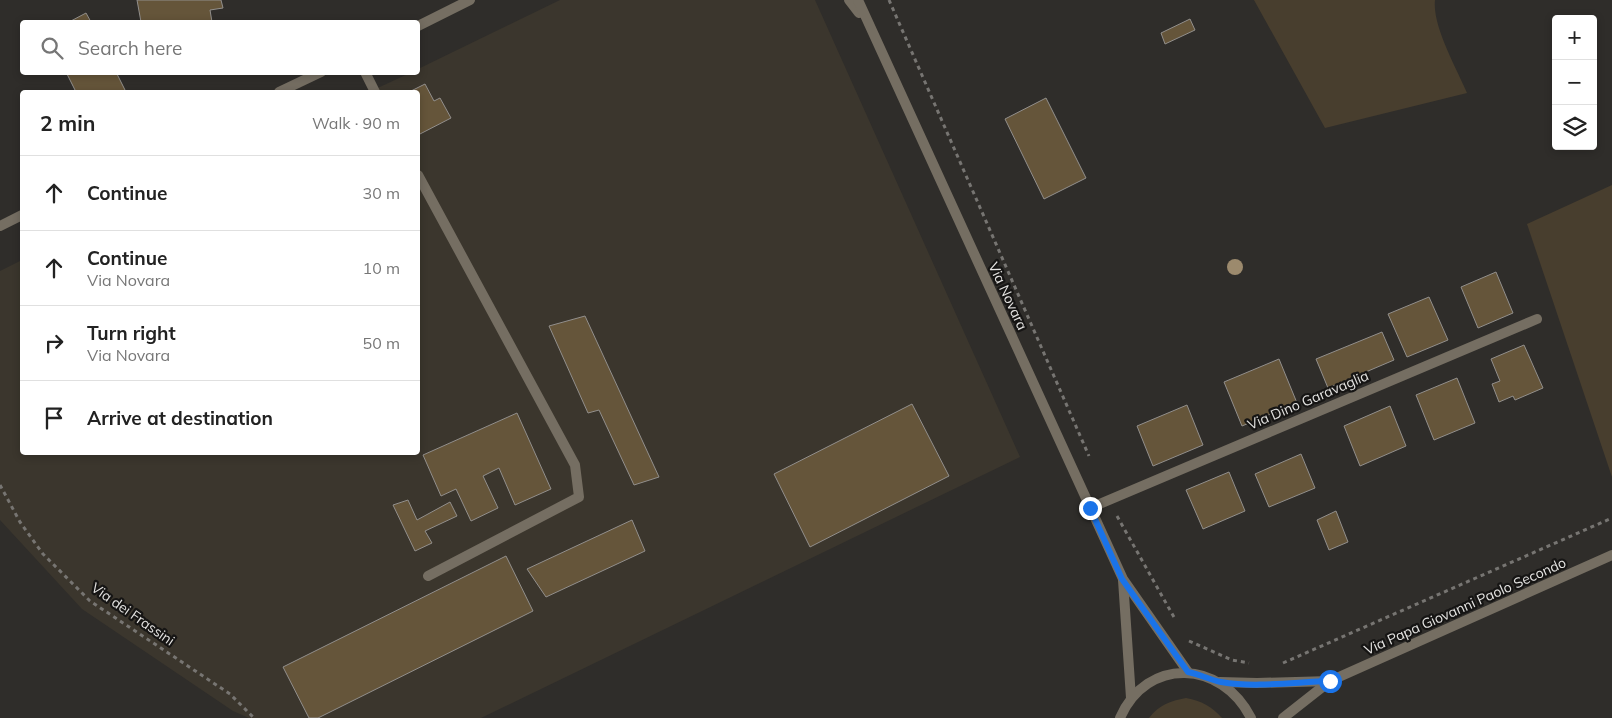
<!DOCTYPE html>
<meta charset="utf-8">
<style>
:root{--surface:#fff;--page:#f6f6f6;--text:#222;--muted:#767676;--line:#e0e0e0}
body{margin:0;font-family:Mulish,sans-serif;background:var(--page);color:var(--text)}
.controls{position:absolute;right:15px;top:15px;display:grid;overflow:hidden;border-radius:5px;box-shadow:0 2px 8px #0003}
.controls button{width:45px;height:45px;display:grid;place-items:center;padding:0;border:0;border-bottom:1px solid var(--line);background:var(--surface);color:var(--text);font:25px sans-serif}
.stop{position:absolute;width:15px;height:15px;margin:-11px;border:4px solid #1a73e8;border-radius:50%;background:#fff}
.stop.end{background:#1a73e8;border-color:#fff;box-shadow:0 1px 5px #0008}
.list{margin:0;padding:0;list-style:none}
h2{display:flex;justify-content:space-between;align-items:center;height:65px;margin:0;padding:0 20px;font-size:21px}
h2 small{font-size:16px;font-weight:400;color:var(--muted)}
.list li{display:grid;grid-template-columns:32px 1fr auto;gap:15px;align-items:center;box-sizing:border-box;height:75px;padding:0 20px;border-top:1px solid var(--line)}
.list b{display:block;font-size:19px;white-space:nowrap}
.list p{margin:0;font-size:16px;white-space:nowrap;color:var(--muted)}
.list em{font-size:16px;font-style:normal;color:var(--muted)}
.icon{flex:none;width:28px;height:28px;fill:none;stroke:currentColor;stroke-width:2;stroke-linecap:round;stroke-linejoin:round}
.map{position:relative;flex:none;width:1612px;height:718px;overflow:hidden}
.search{position:absolute;background:var(--surface);box-shadow:0 2px 8px #0003;left:20px;top:20px;width:400px;height:55px;display:flex;align-items:center;gap:12px;box-sizing:border-box;padding:0 18px;border-radius:5px;color:var(--muted);font-size:19px}
.panel{position:absolute;background:var(--surface);box-shadow:0 2px 8px #0003;left:20px;top:90px;width:400px;height:365px;border-radius:5px}
.map>svg:first-child{display:block}
.built{fill:#3b362d}
.green{fill:#483e2e}
.building{fill:#65553a;stroke:#928f8c}
.lines{fill:none;stroke-linecap:round;stroke-linejoin:round}
.path{stroke:#777572;stroke-width:3;stroke-dasharray:4 4;stroke-linecap:butt}
.service{stroke:#756e62;stroke-width:10}
.minor{stroke:#756e62;stroke-width:10}
.tertiary{stroke:#756e62;stroke-width:10}
.tree{fill:#9c8a6d}
.route{stroke:#1a73e8;stroke-width:6}
.labels{text-anchor:middle;stroke-width:4.5;stroke-linejoin:round;paint-order:stroke}
.street-label{font-size:14px;fill:#e5e4e2;stroke:#161514}
</style>
<div class="map">
<svg width="1612" height="718" viewBox="0 0 1612 718">
<rect width="100%" height="100%" fill="#2f2d2a"/>
<polygon class="built" points="560,0 815,0 1020,457 481,718 249,718 233,711 82,609 0,520 0,271 22,260 22,452 418,452 418,92 369,92 410,73 418,72 418,69"/>
<g class="green">
<path d="M1254,0H1435C1432,26 1457,69 1467,93L1325,128Z"/>
<polygon points="1612,185 1612,477 1527,224"/>
<path d="M1186,698C1202,701 1211,706 1222,718H1149C1159,705 1170,701 1186,698Z"/>
</g>
<g class="building">
<polygon points="137,0 221,0 223,8 210,10 212,22 141,22"/>
<polygon points="86,13 91,22 69,22"/>
<polygon points="1190,19 1195,30 1165,44 1161,33"/>
<polygon points="66,72 116,72 126,92 76,92"/>
<polygon points="425,84 434,101 440,98 451,118 418,135 418,92 409,92"/>
<polygon points="1046,98 1086,178 1044,199 1005,119"/>
<polygon points="1496,272 1513,313 1478,328 1461,287"/>
<polygon points="1429,297 1448,340 1407,357 1388,314"/>
<polygon points="585,316 659,477 634,485 599,410 588,413 549,326"/>
<polygon points="1382,332 1394,360 1328,388 1316,359"/>
<polygon points="1524,345 1543,388 1515,400 1513,396 1499,402 1492,384 1500,381 1491,359"/>
<polygon points="1279,359 1297,403 1242,426 1224,382"/>
<polygon points="1457,378 1475,423 1434,440 1416,395"/>
<polygon points="912,404 949,476 810,547 774,474"/>
<polygon points="1187,405 1203,445 1153,466 1137,426"/>
<polygon points="1390,406 1406,446 1360,466 1344,426"/>
<polygon points="517,413 551,489 515,505 499,468 483,476 498,508 471,521 456,489 441,496 423,455"/>
<polygon points="1301,454 1315,488 1269,507 1255,474"/>
<polygon points="1229,472 1245,511 1203,529 1186,490"/>
<polygon points="408,500 417,520 450,502 457,516 425,531 432,543 415,551 393,505"/>
<polygon points="1336,511 1348,542 1329,550 1317,520"/>
<polygon points="632,520 645,551 546,597 527,569"/>
<polygon points="506,556 533,611 318,718 309,718 283,667"/>
</g>
<g class="lines">
<g class="path">
<polyline points="889,0 1089,456"/>
<polyline points="0,485 20,522 43,554 90,601 230,694 254,718"/>
<polyline points="1117,516 1175,619"/>
<polyline points="1189,641 1232,660 1249,663"/>
<polyline points="1283,663 1612,518"/>
</g>
<g class="service">
<polyline points="365,72 375,92"/>
<polyline points="418,175 575,465 579,497 428,576"/>
</g>
<g class="minor">
<polyline points="1090,508 1537,319"/>
<polyline points="1220,682 1257,683 1330,681"/>
<polyline points="1283,718 1330,681 1612,555"/>
</g>
<g class="tertiary">
<polyline points="849,0 859,13"/>
<polyline points="858,0 1123,579 1188,672"/>
<polyline points="418,26 470,0"/>
<polyline points="279,92 321,72"/>
<polyline points="0,226 22,215"/>
<polyline points="1123,580 1131,698"/>
<path d="M1120,718C1147,656 1222,660 1251,718"/>
</g>
</g>
<circle class="tree" cx="1235" cy="267" r="8"/>
<g class="lines">
<path class="route" d="M1090,508L1122,579L1188,672C1199,674 1210,680 1221,682C1256,688 1295,682 1330,681"/>
</g>
<g class="labels">
<g class="street-label">
<text transform="translate(1008 296) rotate(65)" y="5">Via Novara</text>
<text transform="translate(1308 400) rotate(-23)" y="5">Via Dino Garavaglia</text>
<text transform="translate(1465 606) rotate(-24)" y="5">Via Papa Giovanni Paolo Secondo</text>
<text transform="translate(133 614) rotate(35)" y="5">Via dei Frassini</text>
</g>
</g>
</svg>
<div class="controls">
<button>+</button>
<button>−</button>
<button><svg class="icon" aria-label="layers" viewBox="0 0 24 24"><path d="M12 4l9 5-9 5-9-5zM3 14l9 5 9-5"/></svg></button>
</div>
<div class="stop" style="left:1330px;top:681px"></div>
<div class="stop end" style="left:1090px;top:508px"></div>
<div class="search"><svg class="icon" aria-label="search" viewBox="0 0 24 24"><circle cx="10" cy="10" r="6"/><path d="M15 15l6 6"/></svg>Search here</div>
<section class="panel">
<h2>2 min<small>Walk · 90 m</small></h2>
<ul class="list">
<li><svg class="icon" aria-label="ahead" viewBox="0 0 24 24"><path d="M12 20V5M6 11l6-6 6 6"/></svg><div><b>Continue</b></div><em>30 m</em></li>
<li><svg class="icon" aria-label="ahead" viewBox="0 0 24 24"><path d="M12 20V5M6 11l6-6 6 6"/></svg><div><b>Continue</b><p>Via Novara</p></div><em>10 m</em></li>
<li><svg class="icon" aria-label="right" viewBox="0 0 24 24"><path d="M7 20v-9h11M14 6l5 5-5 5"/></svg><div><b>Turn right</b><p>Via Novara</p></div><em>50 m</em></li>
<li><svg class="icon" aria-label="arrive" viewBox="0 0 24 24"><path d="M6 21V4h12l-3 4 3 4H6"/></svg><div><b>Arrive at destination</b></div></li>
</ul>
</section>
</div>
